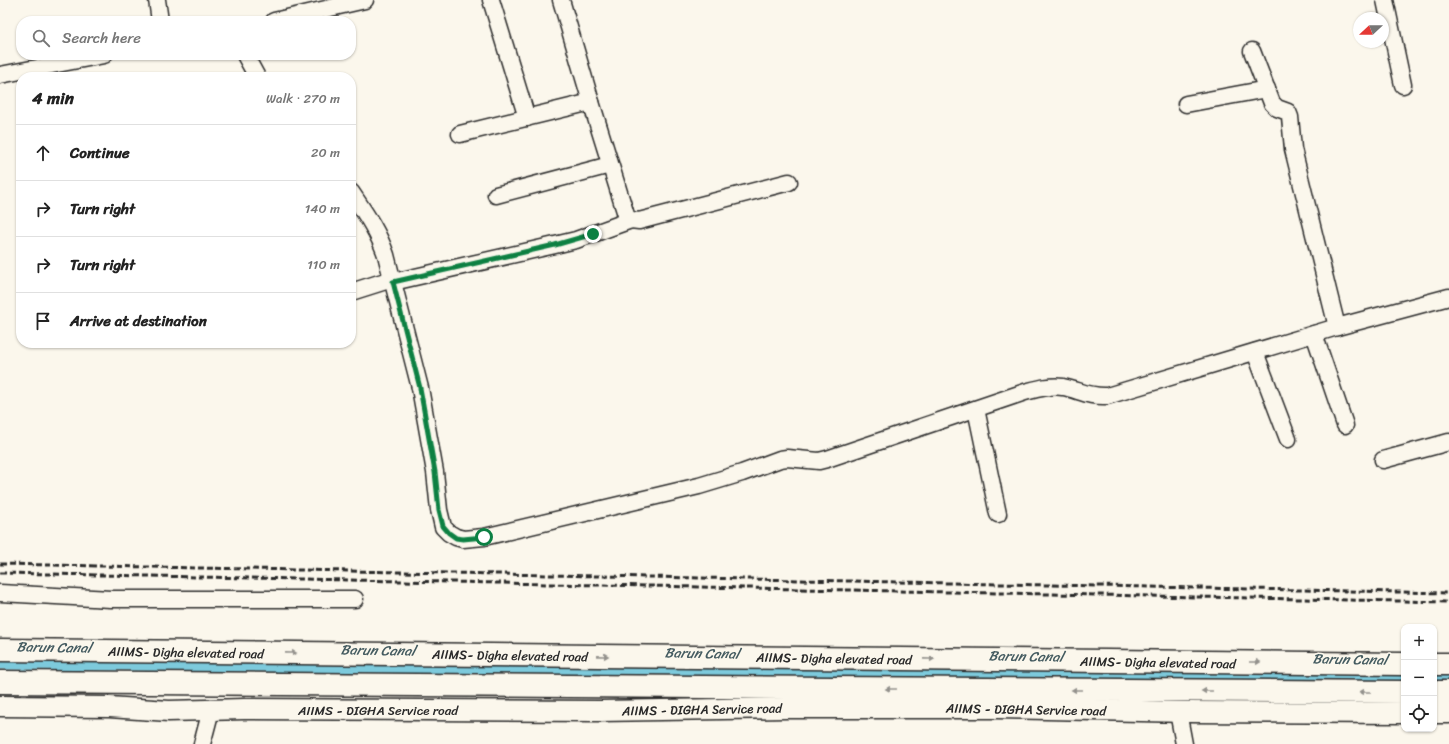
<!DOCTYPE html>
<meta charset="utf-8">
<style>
:root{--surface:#fff;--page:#f2f2f2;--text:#222;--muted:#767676;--line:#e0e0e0}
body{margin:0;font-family:Sriracha,sans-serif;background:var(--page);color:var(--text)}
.controls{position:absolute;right:12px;bottom:12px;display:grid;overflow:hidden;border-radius:8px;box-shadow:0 1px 3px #0004}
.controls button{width:36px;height:36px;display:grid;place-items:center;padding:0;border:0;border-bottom:1px solid var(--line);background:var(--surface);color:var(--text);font:20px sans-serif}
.compass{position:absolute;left:1353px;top:12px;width:36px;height:36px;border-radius:50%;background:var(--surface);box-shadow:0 1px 3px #0004;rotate:248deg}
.stop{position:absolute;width:12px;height:12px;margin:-9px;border:3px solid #0b8043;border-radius:50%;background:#fff}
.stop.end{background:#0b8043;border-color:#fff;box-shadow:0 1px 4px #0008}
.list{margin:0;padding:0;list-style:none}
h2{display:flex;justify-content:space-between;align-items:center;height:52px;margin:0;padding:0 16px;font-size:17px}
h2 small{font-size:13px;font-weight:400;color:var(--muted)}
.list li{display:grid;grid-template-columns:26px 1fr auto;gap:12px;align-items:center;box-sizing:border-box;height:56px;padding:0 16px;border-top:1px solid var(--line)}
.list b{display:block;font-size:15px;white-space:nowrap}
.list em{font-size:13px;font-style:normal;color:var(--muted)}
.icon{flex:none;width:22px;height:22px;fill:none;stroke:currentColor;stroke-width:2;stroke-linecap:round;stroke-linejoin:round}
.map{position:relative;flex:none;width:1449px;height:744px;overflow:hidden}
.search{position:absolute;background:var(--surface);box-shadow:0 1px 3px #0004;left:16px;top:16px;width:340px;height:44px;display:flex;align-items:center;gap:10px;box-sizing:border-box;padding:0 14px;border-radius:16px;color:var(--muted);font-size:15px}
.panel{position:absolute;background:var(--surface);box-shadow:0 1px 3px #0004;left:16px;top:72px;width:340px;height:276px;border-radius:16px}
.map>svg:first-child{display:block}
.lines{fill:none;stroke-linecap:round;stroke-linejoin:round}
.canal{stroke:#7dcadc;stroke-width:13}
.minor-casing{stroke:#2b2b2b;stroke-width:19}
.major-casing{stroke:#2b2b2b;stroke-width:23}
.highway-casing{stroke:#2b2b2b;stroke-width:25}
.minor{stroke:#fbf7ec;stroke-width:16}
.major{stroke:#fbf7ec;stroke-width:20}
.highway{stroke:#fbf7ec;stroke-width:22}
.rail{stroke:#2b2b2b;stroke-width:3;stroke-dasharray:6 3;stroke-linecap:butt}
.oneway{fill:#93918c}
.route{stroke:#0b8043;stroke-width:5}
.labels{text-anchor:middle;stroke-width:3;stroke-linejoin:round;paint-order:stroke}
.street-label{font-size:13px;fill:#2b2b2b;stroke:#fbf7ec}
.water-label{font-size:14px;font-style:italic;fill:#445b60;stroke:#fbf7ec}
</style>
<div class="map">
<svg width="1449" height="744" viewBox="0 0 1449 744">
<rect width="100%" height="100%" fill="#fbf7ec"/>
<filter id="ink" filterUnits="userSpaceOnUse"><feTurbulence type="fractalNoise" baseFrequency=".025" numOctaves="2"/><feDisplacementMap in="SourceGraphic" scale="8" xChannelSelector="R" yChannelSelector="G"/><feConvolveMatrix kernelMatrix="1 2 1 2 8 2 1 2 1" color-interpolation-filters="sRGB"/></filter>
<g filter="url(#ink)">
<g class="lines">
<g class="canal">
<polyline points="0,663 1404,675"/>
<polyline points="1434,676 1449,676"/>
</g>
<g class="minor-casing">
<g id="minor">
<polyline points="157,0 160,21"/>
<polyline points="491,0 527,118"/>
<polyline points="561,0 591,102 627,218 631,220 639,221 789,182"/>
<polyline points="1385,0 1403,85"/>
<polyline points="274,21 365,0"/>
<polyline points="1252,51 1272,103 1277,108 1288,112 1290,117 1293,149 1337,327"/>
<polyline points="245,55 257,77"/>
<polyline points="0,75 104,55"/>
<polyline points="1186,104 1267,89"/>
<polyline points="460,134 591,102"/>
<path d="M351,192C365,213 378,231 386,255L420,388L435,472L439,510L443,527L449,533L456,537L463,539L484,537L699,486L742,473L780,459L787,458L819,461L827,459L1025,392C1037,389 1050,385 1063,387C1079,390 1088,397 1107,396L1337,327L1449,297"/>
<polyline points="496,195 610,165"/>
<polyline points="393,282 555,245 576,240 631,220"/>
<polyline points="351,292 392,279"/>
<polyline points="1314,334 1345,425"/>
<polyline points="1255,352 1288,439"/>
<polyline points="976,409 998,514"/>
<polyline points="1383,460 1449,442"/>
<polyline points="0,593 111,599 355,599"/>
<polyline points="1178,712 1184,744"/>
<polyline points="202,744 211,710"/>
</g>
</g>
<g class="major-casing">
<g id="major">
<polyline points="0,706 109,707 169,711 244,709 600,711 786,708 997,708 1188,712 1404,713"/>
<polyline points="1434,713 1449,713"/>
</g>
</g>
<g class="highway-casing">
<g id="highway">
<polyline points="0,650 1404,664"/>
<polyline points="1434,664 1449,664"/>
<polyline points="0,682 1404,692"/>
<polyline points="1434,692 1449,692"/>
</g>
</g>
<use href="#minor" class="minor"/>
<use href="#major" class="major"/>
<use href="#highway" class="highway"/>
<g class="rail">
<polyline points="0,564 1449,593"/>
<polyline points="0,573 1449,602"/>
</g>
</g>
<defs><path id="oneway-solid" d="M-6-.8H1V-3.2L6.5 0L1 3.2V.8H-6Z"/></defs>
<g class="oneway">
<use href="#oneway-solid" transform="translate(291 653) rotate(1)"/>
<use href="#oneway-solid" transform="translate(603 656) rotate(1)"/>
<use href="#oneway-solid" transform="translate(929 659) rotate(1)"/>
<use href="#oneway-solid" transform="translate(1255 662)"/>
<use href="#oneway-solid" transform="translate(891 689) rotate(-180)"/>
<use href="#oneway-solid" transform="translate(1077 690) rotate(-180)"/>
<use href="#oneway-solid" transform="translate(1207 691) rotate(-180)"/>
<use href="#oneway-solid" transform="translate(1365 692) rotate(-180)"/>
</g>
</g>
<g class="lines" filter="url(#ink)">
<polyline class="route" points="484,537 463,539 456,538 449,533 443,526 439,510 435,472 420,388 393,282 555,245 593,234"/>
</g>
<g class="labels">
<g class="street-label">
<text transform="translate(186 652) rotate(1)" y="5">AIIMS- Digha elevated road</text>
<text transform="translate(510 655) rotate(1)" y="5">AIIMS- Digha elevated road</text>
<text transform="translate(834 658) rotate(1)" y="5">AIIMS- Digha elevated road</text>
<text transform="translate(1158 662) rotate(1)" y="5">AIIMS- Digha elevated road</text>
<text transform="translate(702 709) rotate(-1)" y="5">AIIMS - DIGHA Service road</text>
<text transform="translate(1026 709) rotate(1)" y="5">AIIMS - DIGHA Service road</text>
<text x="378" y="715">AIIMS - DIGHA Service road</text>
</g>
<g class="water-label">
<text transform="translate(54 647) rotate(1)" y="5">Barun Canal</text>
<text transform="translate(378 650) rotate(1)" y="5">Barun Canal</text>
<text transform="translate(702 653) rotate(1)" y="5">Barun Canal</text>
<text transform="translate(1026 656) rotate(1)" y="5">Barun Canal</text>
<text transform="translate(1350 659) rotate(1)" y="5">Barun Canal</text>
</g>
</g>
</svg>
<div class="controls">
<button>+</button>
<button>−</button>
<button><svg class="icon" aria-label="locate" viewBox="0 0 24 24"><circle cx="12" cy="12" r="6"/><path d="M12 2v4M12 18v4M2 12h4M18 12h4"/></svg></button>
</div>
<svg class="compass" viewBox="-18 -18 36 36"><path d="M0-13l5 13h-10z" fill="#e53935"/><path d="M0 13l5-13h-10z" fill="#767676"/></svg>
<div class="stop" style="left:484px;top:537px"></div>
<div class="stop end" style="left:593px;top:234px"></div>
<div class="search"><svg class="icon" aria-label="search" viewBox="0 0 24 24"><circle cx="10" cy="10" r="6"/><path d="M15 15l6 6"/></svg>Search here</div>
<section class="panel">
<h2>4 min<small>Walk · 270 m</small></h2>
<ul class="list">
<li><svg class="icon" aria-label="ahead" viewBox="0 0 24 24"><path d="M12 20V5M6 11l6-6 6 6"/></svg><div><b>Continue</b></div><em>20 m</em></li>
<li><svg class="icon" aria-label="right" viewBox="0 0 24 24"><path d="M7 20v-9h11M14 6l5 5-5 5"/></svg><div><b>Turn right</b></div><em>140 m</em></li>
<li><svg class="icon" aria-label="right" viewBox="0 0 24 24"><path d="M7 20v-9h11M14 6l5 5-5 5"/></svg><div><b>Turn right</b></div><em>110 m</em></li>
<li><svg class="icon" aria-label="arrive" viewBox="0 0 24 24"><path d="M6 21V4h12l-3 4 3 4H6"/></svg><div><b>Arrive at destination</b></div></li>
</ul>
</section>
</div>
